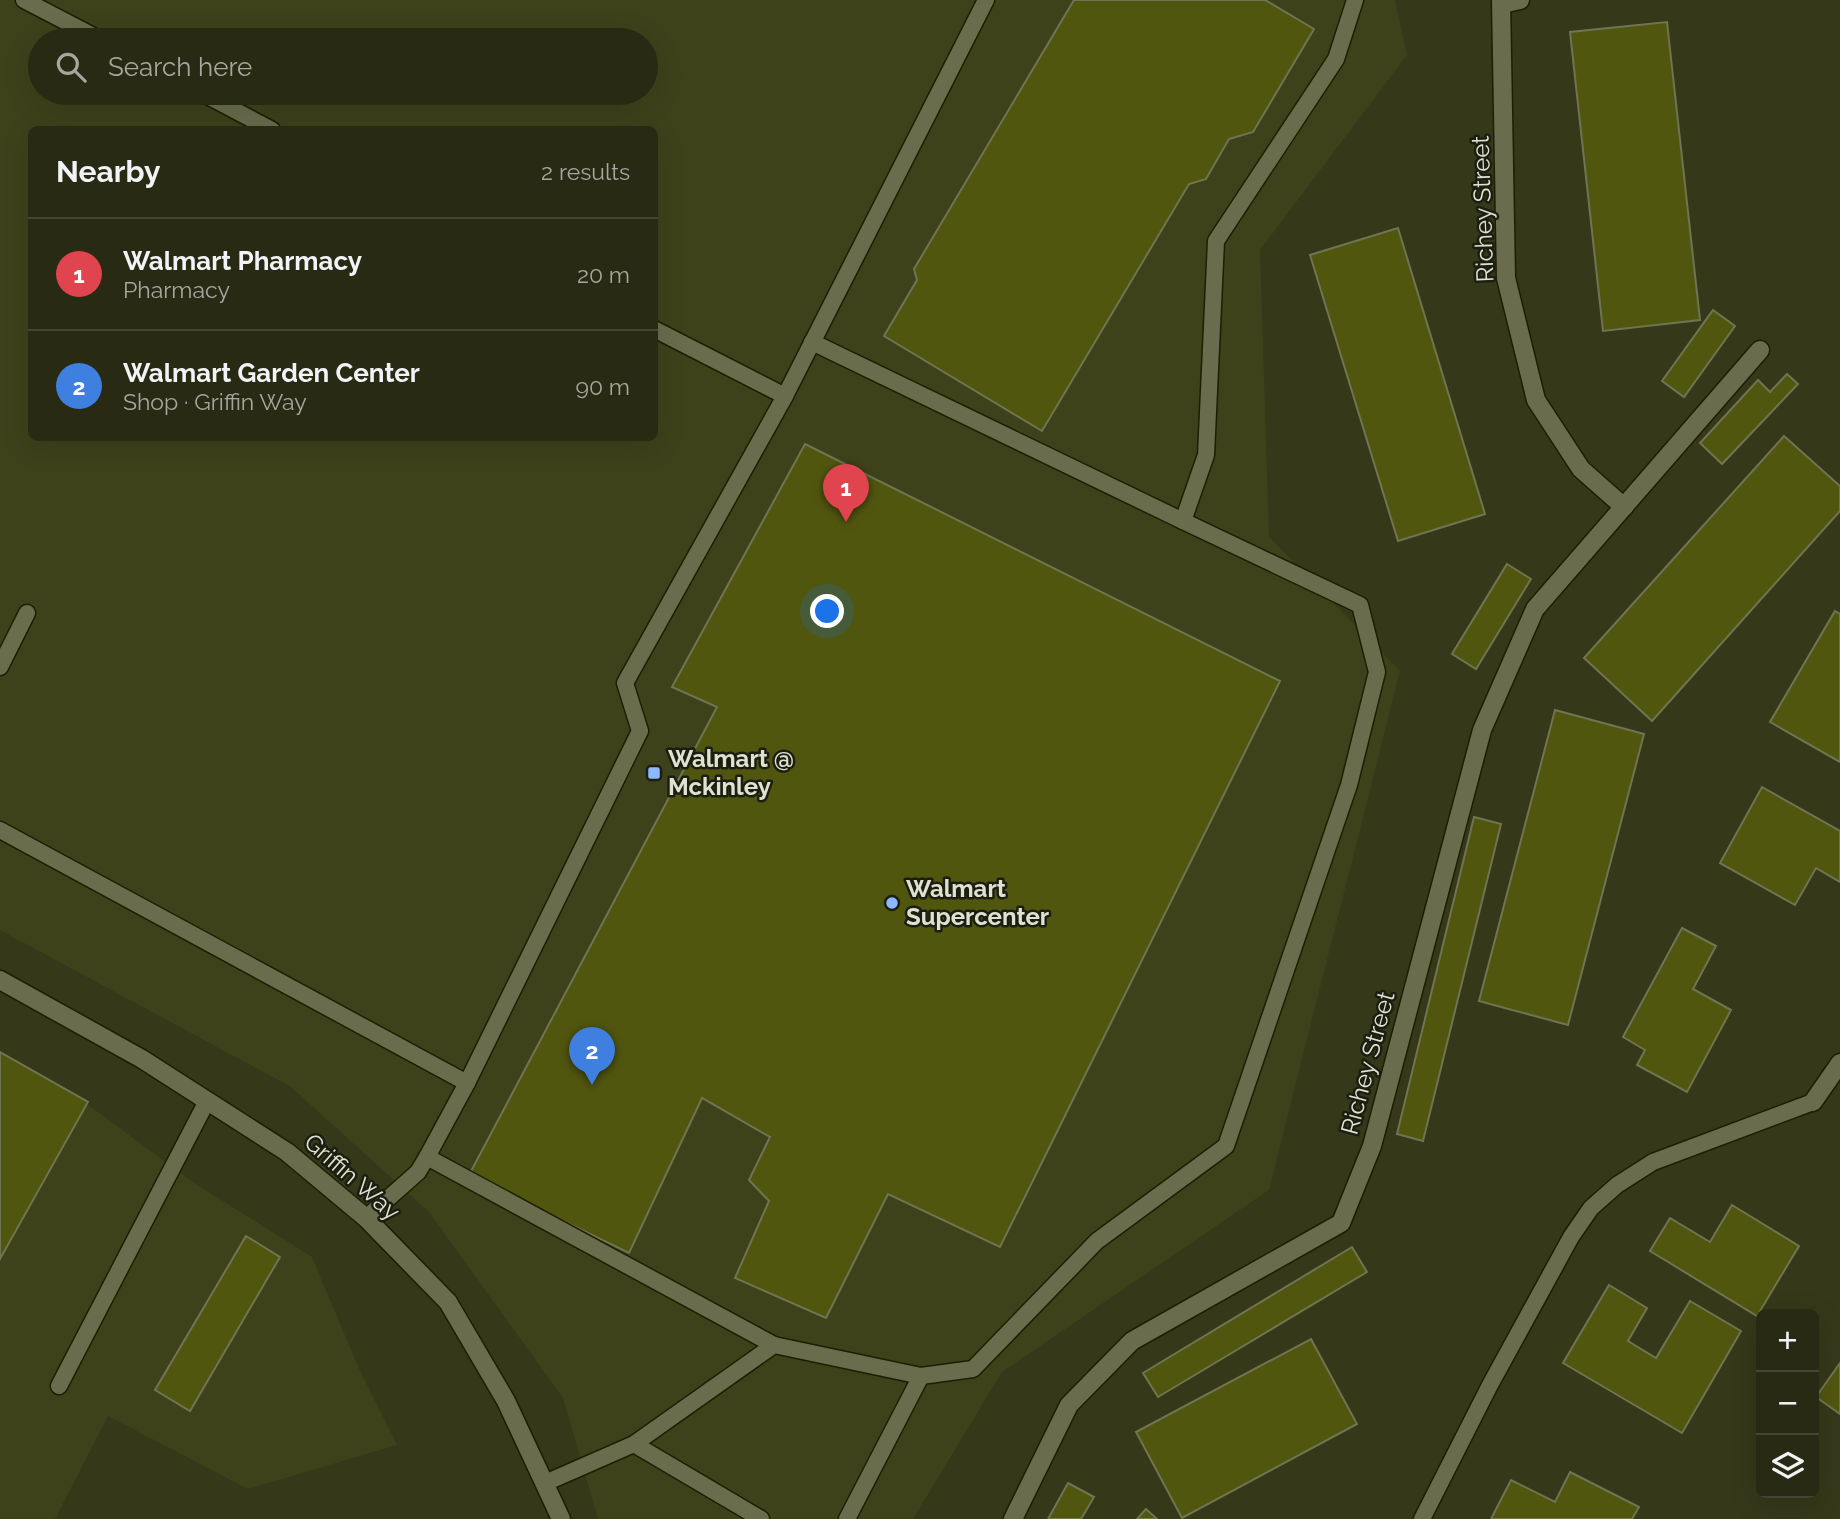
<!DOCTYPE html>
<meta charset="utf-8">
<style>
:root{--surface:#282a13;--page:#30321c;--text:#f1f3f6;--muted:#a5a7a0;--line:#444633;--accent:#8c9099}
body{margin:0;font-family:Raleway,sans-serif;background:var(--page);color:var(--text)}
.controls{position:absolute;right:21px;bottom:21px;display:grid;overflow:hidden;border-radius:10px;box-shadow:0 7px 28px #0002}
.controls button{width:63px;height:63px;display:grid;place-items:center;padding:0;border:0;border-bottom:2px solid var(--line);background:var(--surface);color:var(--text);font:35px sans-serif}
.you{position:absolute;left:828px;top:612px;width:24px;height:24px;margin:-18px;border:5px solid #fff;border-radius:50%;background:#1a73e8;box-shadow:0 0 0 10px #1a73e833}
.badge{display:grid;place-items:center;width:46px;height:46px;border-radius:50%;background:var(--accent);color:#fff;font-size:23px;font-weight:700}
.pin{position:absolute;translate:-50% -58px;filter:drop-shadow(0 2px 4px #0008)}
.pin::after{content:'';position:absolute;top:37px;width:24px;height:21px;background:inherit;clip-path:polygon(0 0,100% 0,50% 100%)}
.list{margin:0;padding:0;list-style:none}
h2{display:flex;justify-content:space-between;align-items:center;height:91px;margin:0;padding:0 28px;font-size:30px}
h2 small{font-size:23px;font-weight:400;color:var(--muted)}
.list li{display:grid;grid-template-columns:46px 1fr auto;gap:21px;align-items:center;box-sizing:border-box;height:112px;padding:0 28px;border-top:2px solid var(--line)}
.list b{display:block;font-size:26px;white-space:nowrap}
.list p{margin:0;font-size:23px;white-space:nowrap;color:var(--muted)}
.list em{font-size:23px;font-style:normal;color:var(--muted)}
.icon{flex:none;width:38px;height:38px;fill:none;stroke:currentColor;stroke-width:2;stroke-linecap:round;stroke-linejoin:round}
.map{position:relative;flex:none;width:1840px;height:1519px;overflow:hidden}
.search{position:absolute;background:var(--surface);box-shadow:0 7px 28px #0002;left:28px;top:28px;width:630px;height:77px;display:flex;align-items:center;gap:18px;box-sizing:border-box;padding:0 24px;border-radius:38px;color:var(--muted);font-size:26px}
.panel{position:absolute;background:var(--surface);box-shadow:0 7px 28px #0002;left:28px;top:126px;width:630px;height:315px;border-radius:10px}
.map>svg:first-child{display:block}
.built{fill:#3e421b;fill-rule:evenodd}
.building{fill:#51560f;stroke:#6f7453;stroke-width:2}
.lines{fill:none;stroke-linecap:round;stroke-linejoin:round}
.service-casing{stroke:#1d1f01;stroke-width:19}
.minor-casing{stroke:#1d1f01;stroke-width:21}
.tertiary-casing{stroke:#1d1f01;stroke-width:21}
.service{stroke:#696d4d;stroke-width:16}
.minor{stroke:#696d4d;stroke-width:18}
.tertiary{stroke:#696d4d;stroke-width:18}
.poi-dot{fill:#8db9fc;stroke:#1c1e11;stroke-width:2.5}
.labels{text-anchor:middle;stroke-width:5;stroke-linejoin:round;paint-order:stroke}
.street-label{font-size:24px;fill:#dfe2d0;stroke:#1c1e11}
.poi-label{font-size:24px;font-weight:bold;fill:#dfe2d0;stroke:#1c1e11;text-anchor:start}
</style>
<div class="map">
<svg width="1840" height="1519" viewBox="0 0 1840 1519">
<rect width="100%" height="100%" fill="#353819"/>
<g class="built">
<path d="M0,0H1395L1407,55L1260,250L1269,537L1400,671L1269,1190L1002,1372L913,1519H598L563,1398L429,1212L291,1087L0,930ZM40,40H646V93H40ZM32,130H654V438H32Z"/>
<polygon points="0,1053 94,1109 191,1181 312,1257 360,1371 397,1445 248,1489 108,1416 55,1519 0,1519"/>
</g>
<g class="building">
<polygon points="1074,0 1265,0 1314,29 1253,132 1229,139 1206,179 1189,184 1042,431 884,336 917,280 914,269"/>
<polygon points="1667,22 1700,320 1603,331 1570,32"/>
<polygon points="1398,228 1485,514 1398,541 1310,255"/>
<polygon points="1713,310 1735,326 1684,397 1662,381"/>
<polygon points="1787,374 1798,384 1722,464 1700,443 1758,380 1770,392"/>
<polygon points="1784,436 1840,486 1840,511 1652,721 1584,658"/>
<polygon points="805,444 1280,681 1000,1247 888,1194 826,1318 735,1278 769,1201 749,1180 770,1137 702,1098 629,1253 469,1175 717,707 672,687"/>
<polygon points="1507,564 1531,579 1476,669 1452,654"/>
<polygon points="1835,611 1840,614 1840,762 1770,722"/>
<polygon points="1555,710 1644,734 1568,1025 1479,1001"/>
<polygon points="1762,787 1840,831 1840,882 1816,868 1795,905 1720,863"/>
<polygon points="1474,817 1501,824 1423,1141 1397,1134"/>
<polygon points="1682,928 1716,946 1693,989 1731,1010 1687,1092 1637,1065 1645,1050 1623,1037"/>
<polygon points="0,1052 88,1102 0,1259"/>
<polygon points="1732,1205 1799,1246 1757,1316 1650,1251 1670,1218 1710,1242"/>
<polygon points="246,1236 280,1257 190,1411 155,1390"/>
<polygon points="1352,1247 1367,1272 1158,1397 1143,1373"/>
<polygon points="1609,1285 1647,1308 1628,1341 1656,1358 1690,1301 1741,1331 1682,1433 1563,1363"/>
<polygon points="1311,1339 1357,1424 1182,1518 1136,1432"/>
<polygon points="1840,1363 1840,1414 1816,1397"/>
<polygon points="1570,1472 1639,1507 1632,1519 1491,1519 1511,1480 1555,1502"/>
<polygon points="1068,1483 1094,1497 1081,1519 1048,1519"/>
<polygon points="1146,1509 1157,1519 1137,1519"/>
</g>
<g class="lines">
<g class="service-casing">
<g id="service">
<polyline points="24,0 101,40"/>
<polyline points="202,93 272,130"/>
<polyline points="654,329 785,396"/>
<polyline points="812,342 1183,521"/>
<polyline points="0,667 27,613"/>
<polyline points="0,830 467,1083"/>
<polyline points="427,1157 774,1345"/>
<polyline points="366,1218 418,1172 427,1157 467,1083 640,731 625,683 785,396 986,0"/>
<polyline points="59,1386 207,1101"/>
<polyline points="634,1444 774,1345 921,1376"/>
<polyline points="545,1483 634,1444 761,1519"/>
<polyline points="847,1519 921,1376 973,1369 1097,1241 1226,1146 1349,785 1377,672 1360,605 1183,521 1206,455 1216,241 1336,59 1355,0"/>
<polyline points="1422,1519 1490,1385 1571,1237 1591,1208 1617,1185 1653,1162 1813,1102"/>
</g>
</g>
<g class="minor-casing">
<g id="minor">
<polyline points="1501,0 1506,278 1536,400 1581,469 1624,507"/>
<polyline points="1502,4 1520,0"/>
<polyline points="1813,1102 1840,1063"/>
<polyline points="1013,1519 1069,1405 1132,1341 1341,1223 1372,1146 1482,730 1535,609 1760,350"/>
</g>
</g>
<g class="tertiary-casing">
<polyline id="tertiary" points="0,980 142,1059 287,1152 366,1218 448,1302 506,1401 561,1519"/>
</g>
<use href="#service" class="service"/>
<use href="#minor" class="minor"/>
<use href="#tertiary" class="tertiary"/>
</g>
<g class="poi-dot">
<rect x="647" y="766" width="14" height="14" rx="3.5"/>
<circle cx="892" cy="903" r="7"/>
</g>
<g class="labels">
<g class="street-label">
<text transform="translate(1483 209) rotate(-92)" y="8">Richey Street</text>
<text transform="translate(1368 1063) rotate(-75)" y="8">Richey Street</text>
<text transform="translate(352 1177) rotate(41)" y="8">Griffin Way</text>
</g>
<g class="poi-label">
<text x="668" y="767">Walmart @<tspan x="668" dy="28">Mckinley</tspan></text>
<text x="906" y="897">Walmart<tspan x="906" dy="28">Supercenter</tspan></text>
</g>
</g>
</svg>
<div class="controls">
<button>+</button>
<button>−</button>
<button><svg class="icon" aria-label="layers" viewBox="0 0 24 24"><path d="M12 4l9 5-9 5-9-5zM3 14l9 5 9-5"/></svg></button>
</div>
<div class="you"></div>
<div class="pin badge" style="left:846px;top:522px;background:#e0444e">1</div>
<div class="pin badge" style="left:592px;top:1085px;background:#3f7fe0">2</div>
<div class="search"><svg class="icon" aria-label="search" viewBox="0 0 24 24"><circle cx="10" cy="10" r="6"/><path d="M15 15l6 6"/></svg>Search here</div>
<section class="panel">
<h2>Nearby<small>2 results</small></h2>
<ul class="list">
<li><span class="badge" style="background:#e0444e">1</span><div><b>Walmart Pharmacy</b><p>Pharmacy</p></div><em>20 m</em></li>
<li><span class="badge" style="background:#3f7fe0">2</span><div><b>Walmart Garden Center</b><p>Shop · Griffin Way</p></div><em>90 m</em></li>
</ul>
</section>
</div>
